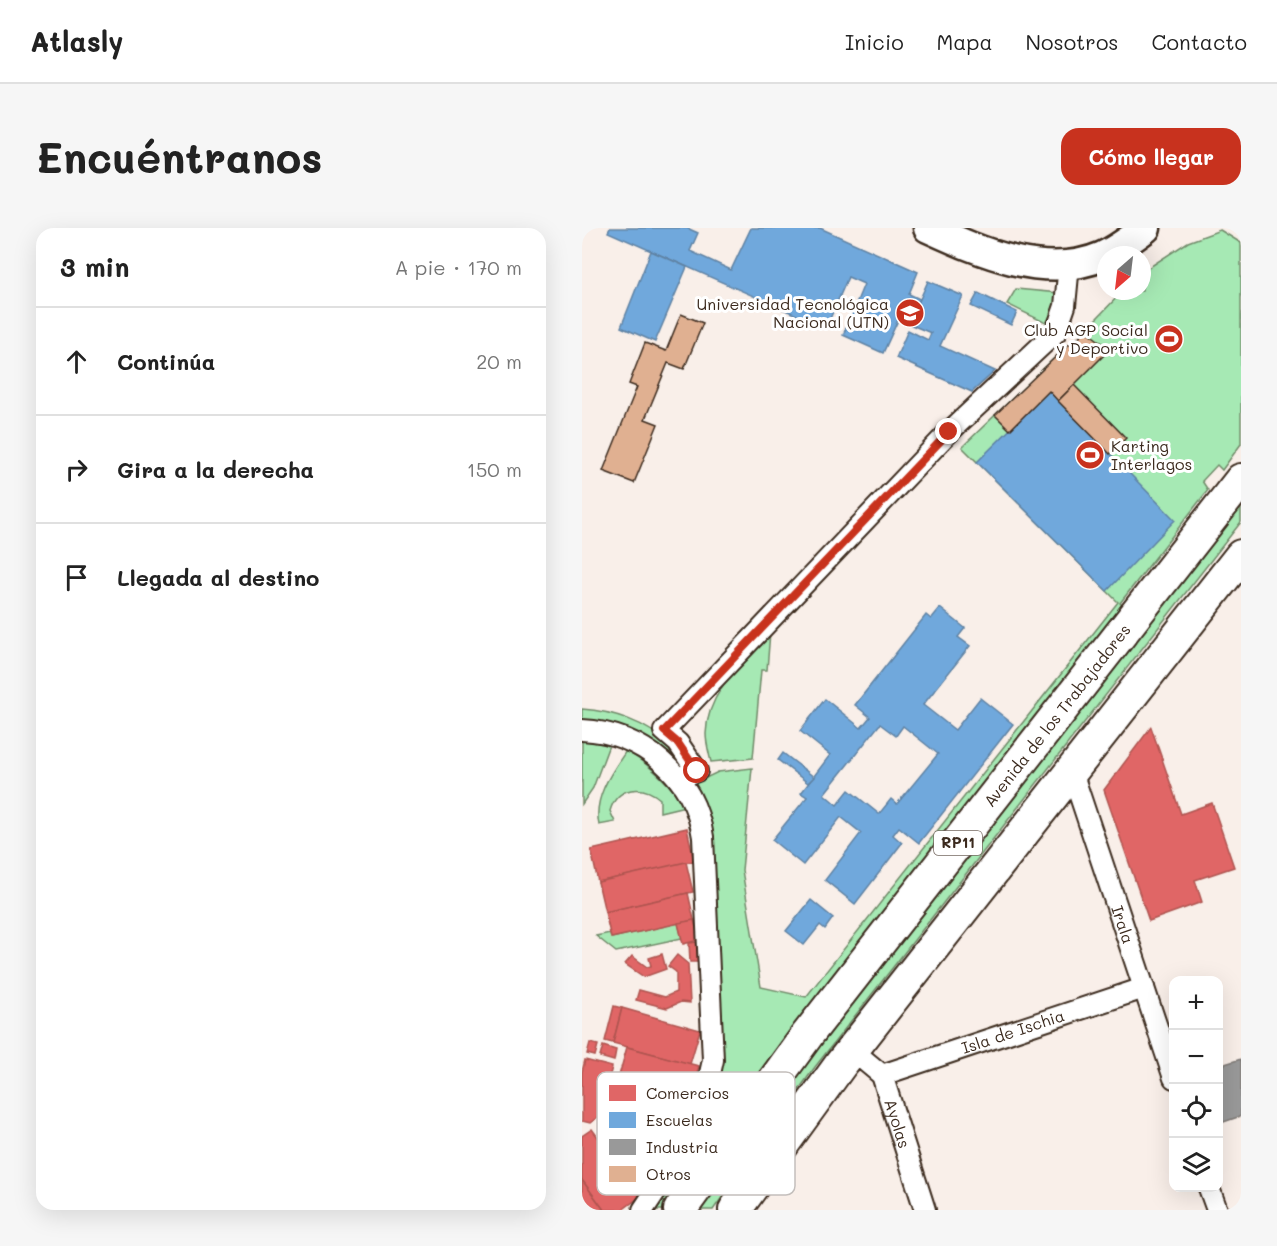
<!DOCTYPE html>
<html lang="es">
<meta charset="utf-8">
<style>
:root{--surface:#fff;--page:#f6f6f6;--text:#222;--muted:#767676;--line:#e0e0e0;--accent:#c8321e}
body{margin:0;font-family:Mali,sans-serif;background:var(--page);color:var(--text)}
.controls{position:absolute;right:18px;bottom:18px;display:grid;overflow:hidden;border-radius:12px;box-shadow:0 6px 24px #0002}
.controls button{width:54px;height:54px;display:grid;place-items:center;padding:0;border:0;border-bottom:2px solid var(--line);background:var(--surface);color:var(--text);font:30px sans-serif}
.compass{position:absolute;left:515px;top:18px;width:54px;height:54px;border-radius:50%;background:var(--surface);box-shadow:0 6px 24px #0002;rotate:208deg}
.stop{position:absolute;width:18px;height:18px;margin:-14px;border:4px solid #c8321e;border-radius:50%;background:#fff}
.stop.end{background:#c8321e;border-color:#fff;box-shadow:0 2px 6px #0008}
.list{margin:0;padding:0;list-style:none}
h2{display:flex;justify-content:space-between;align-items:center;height:78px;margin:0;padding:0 24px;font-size:26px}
h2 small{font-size:20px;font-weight:400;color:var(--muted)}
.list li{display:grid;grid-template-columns:39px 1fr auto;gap:18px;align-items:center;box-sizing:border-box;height:108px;padding:0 24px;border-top:2px solid var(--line)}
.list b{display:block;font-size:22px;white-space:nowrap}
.list em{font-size:20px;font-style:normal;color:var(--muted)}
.icon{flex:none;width:33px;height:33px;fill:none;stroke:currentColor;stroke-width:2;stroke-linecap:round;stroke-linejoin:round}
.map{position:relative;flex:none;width:659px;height:982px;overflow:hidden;border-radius:18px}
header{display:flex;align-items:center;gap:36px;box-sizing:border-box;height:84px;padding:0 30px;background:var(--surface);border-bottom:2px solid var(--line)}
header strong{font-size:28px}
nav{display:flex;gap:33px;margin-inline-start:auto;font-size:21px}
.intro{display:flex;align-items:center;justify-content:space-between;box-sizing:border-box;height:144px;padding:0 36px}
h1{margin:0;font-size:42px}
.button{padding:15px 27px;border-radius:18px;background:var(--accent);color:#fff;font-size:21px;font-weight:700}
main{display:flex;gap:36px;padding:0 36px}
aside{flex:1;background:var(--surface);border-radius:18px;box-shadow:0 6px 24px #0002}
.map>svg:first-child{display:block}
.green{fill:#a6e9b4;stroke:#708a69;stroke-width:1.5}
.shops{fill:#e06666;stroke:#ae5450;stroke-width:1.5}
.schools{fill:#6fa8dc;stroke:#5f82a3;stroke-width:1.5;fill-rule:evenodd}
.industry{fill:#999;stroke:#7d7874;stroke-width:1.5}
.building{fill:#e0b091;stroke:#3b2a1e;stroke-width:1.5}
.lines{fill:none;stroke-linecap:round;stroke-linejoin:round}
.minor-casing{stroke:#3b2a1e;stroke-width:24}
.secondary-casing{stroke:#3b2a1e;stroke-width:33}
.primary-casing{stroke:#3b2a1e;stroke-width:36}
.minor{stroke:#fff;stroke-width:20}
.secondary{stroke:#fff;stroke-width:28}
.primary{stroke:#fff;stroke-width:32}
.route{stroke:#c8321e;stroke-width:8}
.labels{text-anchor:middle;stroke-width:6;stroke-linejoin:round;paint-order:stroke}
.shield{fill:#fff;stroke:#766a62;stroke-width:1.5}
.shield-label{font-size:15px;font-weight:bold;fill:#3b2a1e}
.poi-label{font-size:16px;fill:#3b2a1e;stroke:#fff;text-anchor:end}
.street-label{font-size:16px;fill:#3b2a1e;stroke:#fff}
.key{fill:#fff;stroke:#c4bfbc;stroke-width:1.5}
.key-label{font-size:16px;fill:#3b2a1e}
</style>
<header>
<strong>Atlasly</strong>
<nav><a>Inicio</a><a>Mapa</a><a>Nosotros</a><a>Contacto</a></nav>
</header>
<div class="intro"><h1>Encuéntranos</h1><a class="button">Cómo llegar</a></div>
<main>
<aside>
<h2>3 min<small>A pie · 170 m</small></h2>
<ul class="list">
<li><svg class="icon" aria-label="ahead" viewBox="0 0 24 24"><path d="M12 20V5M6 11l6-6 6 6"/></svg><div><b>Continúa</b></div><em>20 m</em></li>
<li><svg class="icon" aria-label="right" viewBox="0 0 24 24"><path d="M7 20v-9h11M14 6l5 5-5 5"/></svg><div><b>Gira a la derecha</b></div><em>150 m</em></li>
<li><svg class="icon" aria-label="arrive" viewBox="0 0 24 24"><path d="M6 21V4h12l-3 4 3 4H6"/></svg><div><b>Llegada al destino</b></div></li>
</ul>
</aside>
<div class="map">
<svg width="659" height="982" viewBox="0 0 659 982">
<rect width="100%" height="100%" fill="#f9efe9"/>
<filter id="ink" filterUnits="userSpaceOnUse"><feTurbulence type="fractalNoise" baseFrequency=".0167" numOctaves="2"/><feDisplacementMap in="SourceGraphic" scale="12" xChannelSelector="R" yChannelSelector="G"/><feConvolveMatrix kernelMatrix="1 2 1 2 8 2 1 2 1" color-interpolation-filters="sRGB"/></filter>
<g filter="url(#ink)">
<g class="green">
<polygon points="638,2 659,15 659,216 640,242 635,237 620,253 626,262 538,375 542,379 83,982 71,982 116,918 138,849 140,835 131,611 127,593 111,556 136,544 170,540 160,642 179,759 224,769 536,374 380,219 487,116 489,117 541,63 560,63 560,44 606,14"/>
<polygon points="434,61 477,65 472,81 464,95 425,76"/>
<polygon points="659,273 659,294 233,839 131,982 115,982 206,855"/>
<path d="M188,404L185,442H179L171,530L129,534C127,525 124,515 124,506C125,463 162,433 188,404Z"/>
<path d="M0,481C29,483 66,494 86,517C93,524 98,533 103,541L99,542L0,493Z"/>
<polygon points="0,512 27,517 11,560 0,576"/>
<path d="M44,523C69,537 87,555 103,578L78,584V571C61,556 35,558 28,583L33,594L17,597C11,570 29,545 44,523Z"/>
<polygon points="96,695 100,710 34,724 14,708 28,705 30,710"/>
</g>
<g class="shops">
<polygon points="569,499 599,586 630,575 652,639 613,652 620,674 567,693 522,562"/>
<polygon points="105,600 112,633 16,654 9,622"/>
<polygon points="104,634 111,664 23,684 16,654"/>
<polygon points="106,665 112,692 29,710 23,684"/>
<polygon points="112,692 117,712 101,716 96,695"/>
<polygon points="116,714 117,734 108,734 107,715"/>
<polygon points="80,726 84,741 62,749 43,736 50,728 65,739 69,738 67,730"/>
<polygon points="95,727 106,736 108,775 99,774 85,780 54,772 57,762 83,769 94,764 94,744 86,738"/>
<polygon points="32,778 40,780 31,815 23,813"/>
<polygon points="40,780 118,802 108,836 31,815"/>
<polygon points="8,815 16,817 13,828 5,826"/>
<polygon points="21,818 34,822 32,833 18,829"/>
<polygon points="45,819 117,838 107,874 35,855"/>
<polygon points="3,832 30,839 17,888 8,895 0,893 0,844"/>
<polygon points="10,901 59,968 40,982 22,982 0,952 0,908"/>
<polygon points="0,952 22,982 0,982"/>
</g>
<g class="schools">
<polygon points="28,0 105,0 116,5 108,23 149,42 169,0 238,0 336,44 327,66 338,71 332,84 322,79 301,125 261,107 282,56 266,49 244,100 26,4"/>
<polygon points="69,23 105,39 73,114 39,99"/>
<polygon points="346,53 381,68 358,118 413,143 390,164 314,130 326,102 346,112 349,105 327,96"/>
<polygon points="396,65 435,84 429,97 389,78"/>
<polygon points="467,163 593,292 525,363 395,234"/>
<path d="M358,380L383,400L376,409L388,418L341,477L373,502L398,470L431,496L337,615L317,599L311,607L320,615L273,676L243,652L279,605L259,589L221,637L190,612L225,569L219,565L248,527L218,503L243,471L279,500L288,489L273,477L344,387L349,391ZM298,496L314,508L321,498L356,526L315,576L309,571L297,586L267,562L255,577L242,566Z"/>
<polygon points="201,525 232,549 226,555 196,532"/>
<polygon points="229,672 251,690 243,701 238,697 222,717 204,703"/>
</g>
<polygon class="industry" points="659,831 659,888 636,896 636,838"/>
<g class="building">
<polygon points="99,86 121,95 102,141 86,135 63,191 76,196 52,255 21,243 55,159 47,156 63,115 84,123"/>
<polygon points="503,102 528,121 476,173 467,163 428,202 413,187 487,116 489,118"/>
<polygon points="492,157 544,210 528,226 476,173"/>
</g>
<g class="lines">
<g class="minor-casing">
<g id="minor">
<path d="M0,502C61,505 112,548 121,609L131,832L122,873L107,913L61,982"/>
<path id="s1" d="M489,541L592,850"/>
<polyline points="96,550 115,543 96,515 82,503 367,204 474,104 483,78 487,36"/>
<path id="s2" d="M270,822L300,847L343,982"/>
<path id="s3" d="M300,847L562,760"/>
<polyline points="627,960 635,982"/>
</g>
</g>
<g class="secondary-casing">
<path id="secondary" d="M346,0C399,24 463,53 521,28C536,21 550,10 564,0"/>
</g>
<g class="primary-casing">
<g id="primary">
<path id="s4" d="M98,982L226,806L659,252"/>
<polyline points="153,982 259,836 659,328"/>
</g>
</g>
<use href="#minor" class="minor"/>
<use href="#secondary" class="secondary"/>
<use href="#primary" class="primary"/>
</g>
</g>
<g class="lines" filter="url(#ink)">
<polyline class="route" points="115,543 96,515 82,503 367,204"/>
</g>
<defs>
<g id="university-disc" transform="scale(1.5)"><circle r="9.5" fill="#c8321e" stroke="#fff"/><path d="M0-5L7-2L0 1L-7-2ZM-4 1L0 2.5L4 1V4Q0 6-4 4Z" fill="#fff"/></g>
<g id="stadium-disc" transform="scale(1.5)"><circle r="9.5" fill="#c8321e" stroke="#fff"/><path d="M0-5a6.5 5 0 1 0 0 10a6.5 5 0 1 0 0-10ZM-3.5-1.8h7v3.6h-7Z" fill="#fff"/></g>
</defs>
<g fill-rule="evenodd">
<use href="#university-disc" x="328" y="85"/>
<use href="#stadium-disc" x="587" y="111"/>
<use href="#stadium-disc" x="508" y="227"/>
</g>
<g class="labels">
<rect class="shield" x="352" y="603" width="48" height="24" rx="4.5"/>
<g class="shield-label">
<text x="376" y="620">RP11</text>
</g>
<g class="poi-label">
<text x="307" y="82">Universidad Tecnológica<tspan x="307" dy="18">Nacional (UTN)</tspan></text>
<text x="566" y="108">Club AGP Social<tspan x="566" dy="18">y Deportivo</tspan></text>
<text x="529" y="224" text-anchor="start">Karting<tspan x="529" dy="18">Interlagos</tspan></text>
</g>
<g class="street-label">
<text dy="6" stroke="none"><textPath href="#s4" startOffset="622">Avenida de los Trabajadores</textPath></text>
<text dy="6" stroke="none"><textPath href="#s1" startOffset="164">Irala</textPath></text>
<text dy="6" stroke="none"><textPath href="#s3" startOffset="138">Isla de Ischia</textPath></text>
<text dy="6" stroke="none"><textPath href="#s2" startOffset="90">Ayolas</textPath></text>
</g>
</g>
<rect x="15" y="844" width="198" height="123" rx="9" class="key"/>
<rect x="27" y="857" width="27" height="16" fill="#e06666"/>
<rect x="27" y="884" width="27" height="16" fill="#6fa8dc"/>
<rect x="27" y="911" width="27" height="16" fill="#999"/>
<rect x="27" y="938" width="27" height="16" fill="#e0b091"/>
<g class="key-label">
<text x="64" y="871">Comercios</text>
<text x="64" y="898">Escuelas</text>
<text x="64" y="925">Industria</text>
<text x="64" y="952">Otros</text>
</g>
</svg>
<div class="controls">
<button>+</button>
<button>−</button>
<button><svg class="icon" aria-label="locate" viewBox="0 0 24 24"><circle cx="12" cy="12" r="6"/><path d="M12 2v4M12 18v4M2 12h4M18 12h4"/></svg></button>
<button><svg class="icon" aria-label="layers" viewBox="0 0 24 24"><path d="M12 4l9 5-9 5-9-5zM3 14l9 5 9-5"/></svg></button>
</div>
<svg class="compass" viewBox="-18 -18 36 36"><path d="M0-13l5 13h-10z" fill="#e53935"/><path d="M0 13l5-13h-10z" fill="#767676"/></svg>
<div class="stop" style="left:115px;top:543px"></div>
<div class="stop end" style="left:367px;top:204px"></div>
</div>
</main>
